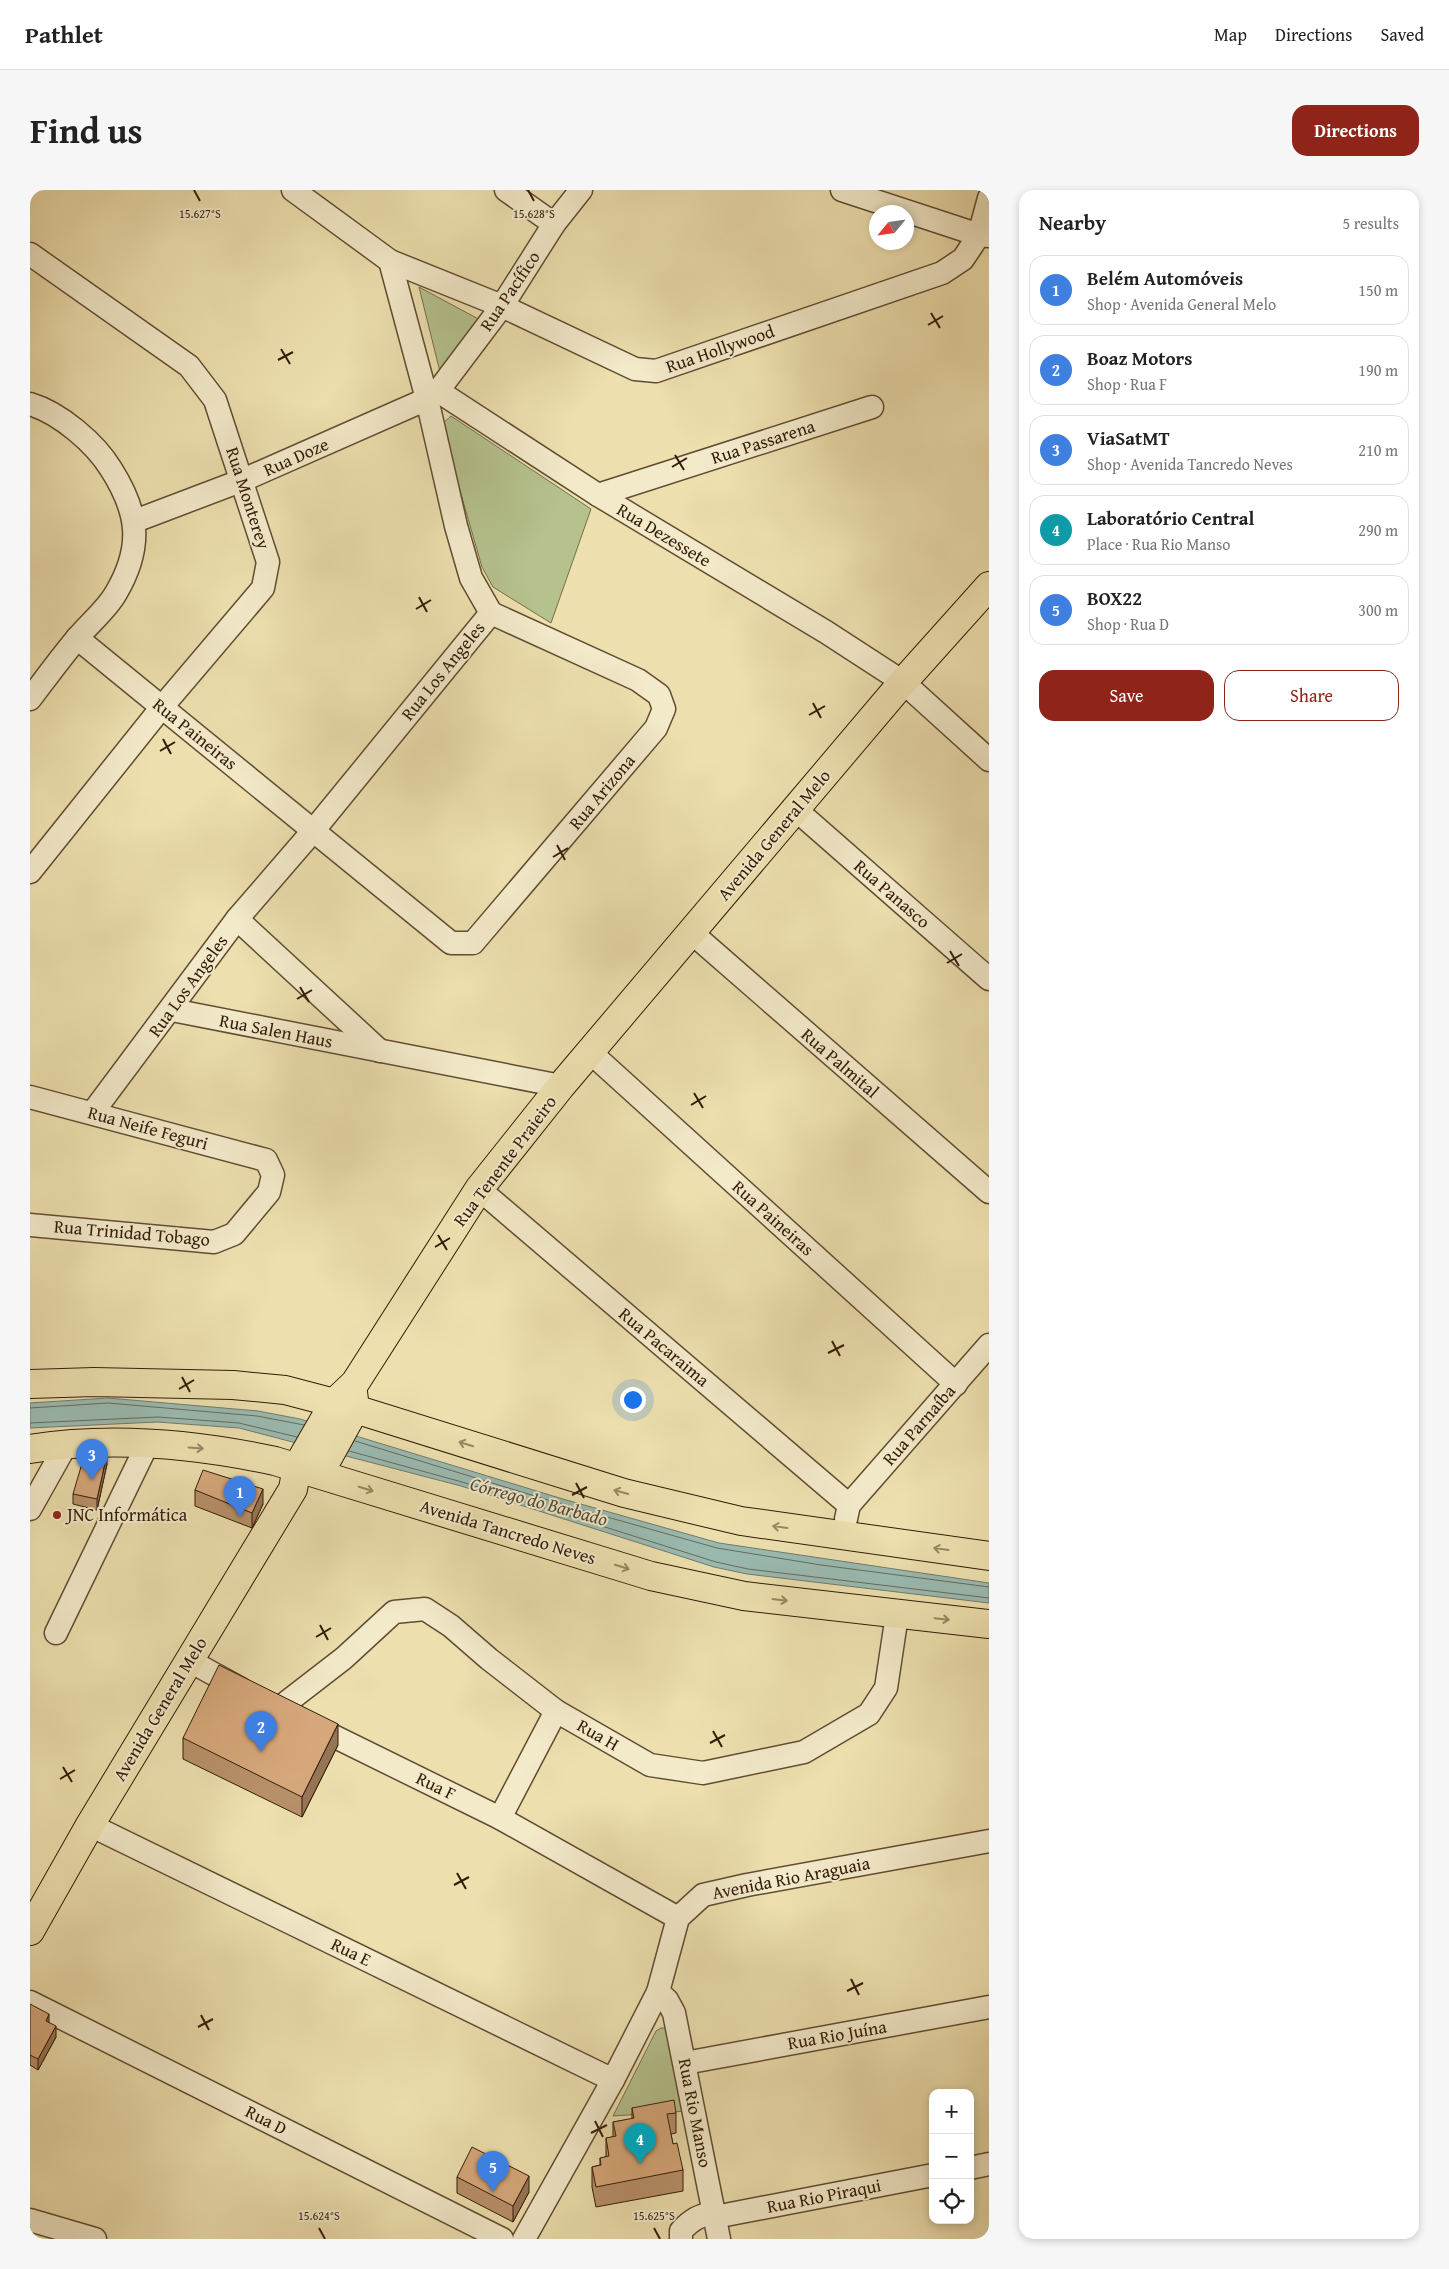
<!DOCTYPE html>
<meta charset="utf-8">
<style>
:root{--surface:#fff;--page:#f6f6f6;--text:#222;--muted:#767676;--line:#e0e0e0;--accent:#8f2418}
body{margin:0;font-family:"Gentium Book Plus",serif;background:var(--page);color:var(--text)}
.controls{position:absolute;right:15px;bottom:15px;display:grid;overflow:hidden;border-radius:10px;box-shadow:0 2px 8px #0003}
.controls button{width:45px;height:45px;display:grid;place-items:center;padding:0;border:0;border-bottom:1px solid var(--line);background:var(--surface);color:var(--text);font:25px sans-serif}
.compass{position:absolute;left:839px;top:15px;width:45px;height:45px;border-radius:50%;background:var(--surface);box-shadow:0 2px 8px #0003;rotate:241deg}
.you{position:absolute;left:602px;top:1209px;width:18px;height:18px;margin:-12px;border:4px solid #fff;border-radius:50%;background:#1a73e8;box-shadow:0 0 0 8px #1a73e833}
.badge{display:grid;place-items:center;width:32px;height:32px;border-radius:50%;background:var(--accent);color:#fff;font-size:16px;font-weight:700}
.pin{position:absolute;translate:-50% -41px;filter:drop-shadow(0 1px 2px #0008)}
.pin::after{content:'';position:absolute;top:26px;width:18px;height:15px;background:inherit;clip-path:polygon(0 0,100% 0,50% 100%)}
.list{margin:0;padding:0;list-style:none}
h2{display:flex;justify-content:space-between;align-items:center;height:65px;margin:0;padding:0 20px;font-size:21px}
h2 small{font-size:16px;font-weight:400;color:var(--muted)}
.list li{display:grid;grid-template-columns:32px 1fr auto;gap:15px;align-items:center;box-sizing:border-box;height:70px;margin:0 10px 10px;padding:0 10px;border:1px solid var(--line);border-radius:15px}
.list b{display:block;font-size:19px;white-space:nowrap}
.list p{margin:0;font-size:16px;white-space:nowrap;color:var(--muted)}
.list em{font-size:16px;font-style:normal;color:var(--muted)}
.actions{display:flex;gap:10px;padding:15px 20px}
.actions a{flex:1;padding:11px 0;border:1px solid var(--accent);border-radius:15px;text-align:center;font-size:18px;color:var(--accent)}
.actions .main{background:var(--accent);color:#fff}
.icon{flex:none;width:28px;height:28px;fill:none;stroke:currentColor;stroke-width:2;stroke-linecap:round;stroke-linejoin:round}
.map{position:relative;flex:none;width:959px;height:2049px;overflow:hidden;border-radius:15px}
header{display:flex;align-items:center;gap:30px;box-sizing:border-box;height:70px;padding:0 25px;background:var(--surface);border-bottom:1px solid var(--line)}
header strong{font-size:24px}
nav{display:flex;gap:28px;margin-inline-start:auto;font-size:18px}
.intro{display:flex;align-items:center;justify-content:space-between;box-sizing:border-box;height:120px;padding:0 30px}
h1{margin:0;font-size:35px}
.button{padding:12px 22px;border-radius:15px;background:var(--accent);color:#fff;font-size:18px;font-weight:700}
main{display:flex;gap:30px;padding:0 30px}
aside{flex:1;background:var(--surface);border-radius:15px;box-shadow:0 2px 8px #0003}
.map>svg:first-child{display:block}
.green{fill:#b5c28d;stroke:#746e4a}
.water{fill:#9abbb2;stroke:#707b6e}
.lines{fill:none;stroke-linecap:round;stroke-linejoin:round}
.shore{stroke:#666b5d;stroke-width:1}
.minor-casing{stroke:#614c32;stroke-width:25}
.major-casing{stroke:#321b08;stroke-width:30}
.minor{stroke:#f3eaca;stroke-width:22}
.major{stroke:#eddfae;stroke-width:28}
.wall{fill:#b89069;stroke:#321b08}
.shaded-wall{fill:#967555;stroke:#321b08}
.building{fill:#d6a77a;stroke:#321b08}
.oneway{stroke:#998763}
.ticks{fill:none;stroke:#321b08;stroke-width:2}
.poi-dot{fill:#8f2418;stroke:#f3eaca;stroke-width:2}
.labels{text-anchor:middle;stroke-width:4;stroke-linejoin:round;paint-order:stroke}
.street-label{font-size:18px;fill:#321b08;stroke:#f3eaca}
.poi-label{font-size:18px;fill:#321b08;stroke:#f3eaca;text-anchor:start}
.water-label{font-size:19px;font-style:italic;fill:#514b3b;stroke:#f3eaca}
.ticks-label{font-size:12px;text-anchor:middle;fill:#321b08;stroke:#f3eaca;stroke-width:4;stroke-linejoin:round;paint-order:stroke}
</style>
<header>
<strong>Pathlet</strong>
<nav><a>Map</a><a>Directions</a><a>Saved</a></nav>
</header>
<div class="intro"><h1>Find us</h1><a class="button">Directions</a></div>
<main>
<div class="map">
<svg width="959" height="2049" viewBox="0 0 959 2049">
<rect width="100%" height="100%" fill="#eddfae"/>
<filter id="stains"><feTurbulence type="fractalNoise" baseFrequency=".004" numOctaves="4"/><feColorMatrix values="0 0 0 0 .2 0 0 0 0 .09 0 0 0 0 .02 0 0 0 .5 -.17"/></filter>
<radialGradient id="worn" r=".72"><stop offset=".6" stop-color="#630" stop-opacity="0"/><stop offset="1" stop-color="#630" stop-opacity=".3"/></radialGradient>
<g class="green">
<polygon points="389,97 454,132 411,186"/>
<polygon points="421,226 561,319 521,433 463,397 452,377 411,235"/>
<polygon points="631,1838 636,1838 657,1921 583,1926 626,1841"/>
</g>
<polygon class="water" points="78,1208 228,1221 270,1229 533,1309 689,1353 959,1393 959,1413 717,1384 684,1377 431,1296 209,1238 127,1232 0,1238 0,1213"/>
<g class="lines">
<g class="shore">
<polyline points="0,1218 78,1213 227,1226 274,1235"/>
<polyline points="0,1233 128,1227 209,1233 267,1247"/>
<polyline points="325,1251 531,1314 687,1358 791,1375 959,1397"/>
<polyline points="319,1261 432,1292 686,1372 718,1379 959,1408"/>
</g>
<g class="minor-casing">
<g id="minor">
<polyline points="476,0 524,34"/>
<polyline points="812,0 949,45 959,46"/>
<polyline points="0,64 159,176 185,210 238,372 233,398 132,517 0,682"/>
<polyline points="360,71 472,116 605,179 626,181 912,83 933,69 949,45 959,8"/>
<polyline points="408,201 472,116 524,34 551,0"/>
<path d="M0,214C30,223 65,253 81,279C109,323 113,357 86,403C77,419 61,432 49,446C32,466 16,488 0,509"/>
<polyline points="568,305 842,217"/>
<polyline points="105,331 213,290 397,209 408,201 568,305 796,442 873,492 959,570"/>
<polyline points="47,448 421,753 443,753 626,538 634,519 629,505 608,490 461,423"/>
<polyline points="765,619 959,789"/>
<polyline points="207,729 350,861"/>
<polyline points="662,743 959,1002"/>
<polyline points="142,820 531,896"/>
<polyline points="561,863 926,1194"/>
<polyline points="0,907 236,970 243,985 239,1002 204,1044 184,1052 0,1035"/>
<polyline points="63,922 207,729 283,641 461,423 441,388 426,336 397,209 360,71 263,0"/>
<polyline points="449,999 819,1315"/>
<polyline points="0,1319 37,1253"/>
<polyline points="816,1329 819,1315 959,1155"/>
<polyline points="26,1443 117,1255"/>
<polyline points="160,1471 211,1499"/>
<polyline points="248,1519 314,1468 364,1422 395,1419 421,1436 459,1469 526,1521 620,1575 673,1583 774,1562 839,1524 856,1498 867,1425"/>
<polyline points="281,1535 470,1628 648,1728"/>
<polyline points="470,1628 526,1521"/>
<polyline points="60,1635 583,1890"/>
<polyline points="628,1802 637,1810 644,1823 689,2049"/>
<polyline points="0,1812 472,2049"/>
<polyline points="655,1873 959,1817"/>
<polyline points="940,1978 959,1974"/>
<polyline points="685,2027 903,1985"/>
<polyline points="0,2030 65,2049"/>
<polyline points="494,2049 583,1890 628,1802 648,1728 673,1705 717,1695 959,1651"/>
<path d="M651,2049V2041C662,2029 669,2026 684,2022"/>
</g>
</g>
<g class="major-casing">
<g id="major">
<polyline points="0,1194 64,1192 203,1195 255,1200 312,1215 594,1303 711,1331 959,1366"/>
<path d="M0,1259C80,1246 166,1254 245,1271L621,1386L714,1406L959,1434"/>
<polyline points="289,1284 325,1219 323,1202"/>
<polyline points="0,1741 60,1635 263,1299 267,1277 304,1213 325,1193 449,999 531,896 873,492 959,396"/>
</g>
</g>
<use href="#minor" class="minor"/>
<use href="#major" class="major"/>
</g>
<g class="wall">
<polygon points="77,1274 67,1320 43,1314 43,1304"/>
<polygon points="165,1300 233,1314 222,1338 165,1316"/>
<polygon points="153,1548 308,1555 272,1627 153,1569"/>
<polygon points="0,1814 19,1832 26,1847 8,1880 0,1875"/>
<polygon points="602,1918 646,1923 646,1943 641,1944 643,1954 653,1980 653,2001 566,2017 562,1997 562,1977 570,1975 570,1968 576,1967 576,1948 583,1947 583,1932 602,1929"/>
<polygon points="427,1987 499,2002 483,2032 427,2003"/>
</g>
<g class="shaded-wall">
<polygon points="77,1264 77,1274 67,1320 67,1309"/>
<polygon points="233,1299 233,1314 222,1338 222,1323"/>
<polygon points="308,1534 308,1555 272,1627 272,1607"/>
<polygon points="19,1824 19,1835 16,1831"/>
<polygon points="26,1836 26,1847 8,1880 8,1869"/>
<polygon points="499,1986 499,2002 483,2032 483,2016"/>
</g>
<g class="building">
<polygon points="73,1263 77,1264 67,1309 43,1304 53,1270 56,1271 57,1264 72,1267"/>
<polygon points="173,1280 233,1299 222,1323 165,1300"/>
<polygon points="189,1475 308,1534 272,1607 153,1548"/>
<polygon points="0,1814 19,1824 16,1831 26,1836 8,1869 0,1865"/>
<polygon points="644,1910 646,1923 637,1924 643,1954 647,1953 653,1980 566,1997 562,1977 571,1975 570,1968 579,1966 576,1948 586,1946 583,1932 604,1928 602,1918"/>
<polygon points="442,1957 499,1986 483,2016 427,1987"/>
</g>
<defs><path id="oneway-shaft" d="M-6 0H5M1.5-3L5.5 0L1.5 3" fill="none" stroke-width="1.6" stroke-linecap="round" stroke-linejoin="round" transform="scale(1.25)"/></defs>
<g class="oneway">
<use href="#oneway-shaft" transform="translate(436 1254) rotate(-163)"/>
<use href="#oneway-shaft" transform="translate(166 1258) rotate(4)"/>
<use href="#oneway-shaft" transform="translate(336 1299) rotate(17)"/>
<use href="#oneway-shaft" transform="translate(591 1302) rotate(-164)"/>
<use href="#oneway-shaft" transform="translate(750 1337) rotate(-172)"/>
<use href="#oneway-shaft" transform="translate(911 1359) rotate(-172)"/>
<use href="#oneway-shaft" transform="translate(592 1377) rotate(17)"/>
<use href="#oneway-shaft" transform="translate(750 1410) rotate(7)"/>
<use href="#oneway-shaft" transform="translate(912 1429) rotate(6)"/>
</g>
<path class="ticks" d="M164,0L170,11M498,0L504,11M901,123L910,138M898,135L913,126M251,159L260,174M248,170L263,162M645,265L654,280M642,277L657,268M389,407L397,422M386,419L401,410M783,513L791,528M779,525L795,516M133,549L141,564M130,561L145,552M527,655L535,670M523,667L538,658M920,761L929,776M917,773L932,764M270,797L279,812M267,809L282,800M664,903L673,918M661,915L676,906M408,1045L417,1060M405,1057L420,1048M802,1151L810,1166M798,1163L814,1155M152,1187L160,1202M149,1199L164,1190M546,1293L554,1308M542,1305L557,1297M290,1435L298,1450M286,1447L301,1438M683,1541L692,1557M680,1553L695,1545M33,1577L42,1592M30,1589L45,1580M427,1683L436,1699M424,1695L439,1687M821,1789L829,1805M817,1801L833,1793M171,1825L179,1840M168,1837L183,1829M565,1931L573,1947M561,1943L577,1935M289,2038L295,2049M624,2038L630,2049"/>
<circle class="poi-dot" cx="27" cy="1325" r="5"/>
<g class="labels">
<g class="street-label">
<text transform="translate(480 101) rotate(-56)" y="6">Rua Pacífico</text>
<text transform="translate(690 159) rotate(-19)" y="6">Rua Hollywood</text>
<text transform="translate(733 252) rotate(-18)" y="6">Rua Passarena</text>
<text transform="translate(266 267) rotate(-24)" y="6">Rua Doze</text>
<text transform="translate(218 308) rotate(72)" y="6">Rua Monterey</text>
<text transform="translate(634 345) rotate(31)" y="6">Rua Dezessete</text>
<text transform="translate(413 481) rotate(-51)" y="6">Rua Los Angeles</text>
<text transform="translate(165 544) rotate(39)" y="6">Rua Paineiras</text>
<text transform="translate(572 602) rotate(-50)" y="6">Rua Arizona</text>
<text transform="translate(744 645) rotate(-50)" y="6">Avenida General Melo</text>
<text transform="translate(862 704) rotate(41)" y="6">Rua Panasco</text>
<text transform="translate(158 796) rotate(-54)" y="6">Rua Los Angeles</text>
<text transform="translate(246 841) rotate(11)" y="6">Rua Salen Haus</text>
<text transform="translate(810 873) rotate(41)" y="6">Rua Palmital</text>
<text transform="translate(118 938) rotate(15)" y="6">Rua Neife Feguri</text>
<text transform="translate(475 971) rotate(-53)" y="6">Rua Tenente Praieiro</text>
<text transform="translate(743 1028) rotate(42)" y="6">Rua Paineiras</text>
<text transform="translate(102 1043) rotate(5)" y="6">Rua Trinidad Tobago</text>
<text transform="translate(634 1157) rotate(40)" y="6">Rua Pacaraima</text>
<text transform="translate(889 1235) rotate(-49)" y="6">Rua Parnaíba</text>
<text transform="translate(478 1342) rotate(17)" y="6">Avenida Tancredo Neves</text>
<text transform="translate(130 1519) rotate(-59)" y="6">Avenida General Melo</text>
<text transform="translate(568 1545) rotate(30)" y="6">Rua H</text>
<text transform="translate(406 1596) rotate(26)" y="6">Rua F</text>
<text transform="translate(761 1688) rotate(-11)" y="6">Avenida Rio Araguaia</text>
<text transform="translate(321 1762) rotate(26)" y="6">Rua E</text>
<text transform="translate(807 1845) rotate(-10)" y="6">Rua Rio Juína</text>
<text transform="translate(665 1923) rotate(79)" y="6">Rua Rio Manso</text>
<text transform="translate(236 1930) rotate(27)" y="6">Rua D</text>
<text transform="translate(794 2006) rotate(-11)" y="6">Rua Rio Piraqui</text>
</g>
<g class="poi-label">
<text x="37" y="1331">JNC Informática</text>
</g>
<g class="water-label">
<text transform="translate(509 1311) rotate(15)" y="7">Córrego do Barbado</text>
</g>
</g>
<g class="ticks-label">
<text x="170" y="28">15.627°S</text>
<text x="504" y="28">15.628°S</text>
<text x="289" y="2030">15.624°S</text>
<text x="624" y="2030">15.625°S</text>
</g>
<rect width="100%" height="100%" filter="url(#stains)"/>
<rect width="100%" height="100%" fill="url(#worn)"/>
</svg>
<div class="controls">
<button>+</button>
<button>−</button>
<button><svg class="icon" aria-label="locate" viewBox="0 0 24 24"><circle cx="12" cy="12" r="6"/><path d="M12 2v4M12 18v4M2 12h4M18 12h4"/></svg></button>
</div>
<svg class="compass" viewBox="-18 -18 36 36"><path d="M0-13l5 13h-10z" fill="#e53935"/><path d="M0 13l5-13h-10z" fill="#767676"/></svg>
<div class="you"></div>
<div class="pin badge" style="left:210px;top:1327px;background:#3f7fe0">1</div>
<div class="pin badge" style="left:231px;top:1562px;background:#3f7fe0">2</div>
<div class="pin badge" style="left:62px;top:1290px;background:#3f7fe0">3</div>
<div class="pin badge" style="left:610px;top:1974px;background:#0f9aa8">4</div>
<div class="pin badge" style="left:463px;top:2002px;background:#3f7fe0">5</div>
</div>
<aside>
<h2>Nearby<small>5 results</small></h2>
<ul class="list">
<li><span class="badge" style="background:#3f7fe0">1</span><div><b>Belém Automóveis</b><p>Shop · Avenida General Melo</p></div><em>150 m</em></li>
<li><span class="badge" style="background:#3f7fe0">2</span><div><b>Boaz Motors</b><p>Shop · Rua F</p></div><em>190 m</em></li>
<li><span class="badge" style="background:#3f7fe0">3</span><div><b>ViaSatMT</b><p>Shop · Avenida Tancredo Neves</p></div><em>210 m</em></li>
<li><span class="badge" style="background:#0f9aa8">4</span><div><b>Laboratório Central</b><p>Place · Rua Rio Manso</p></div><em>290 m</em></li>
<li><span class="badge" style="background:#3f7fe0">5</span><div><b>BOX22</b><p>Shop · Rua D</p></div><em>300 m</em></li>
</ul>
<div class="actions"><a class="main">Save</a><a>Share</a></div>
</aside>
</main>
